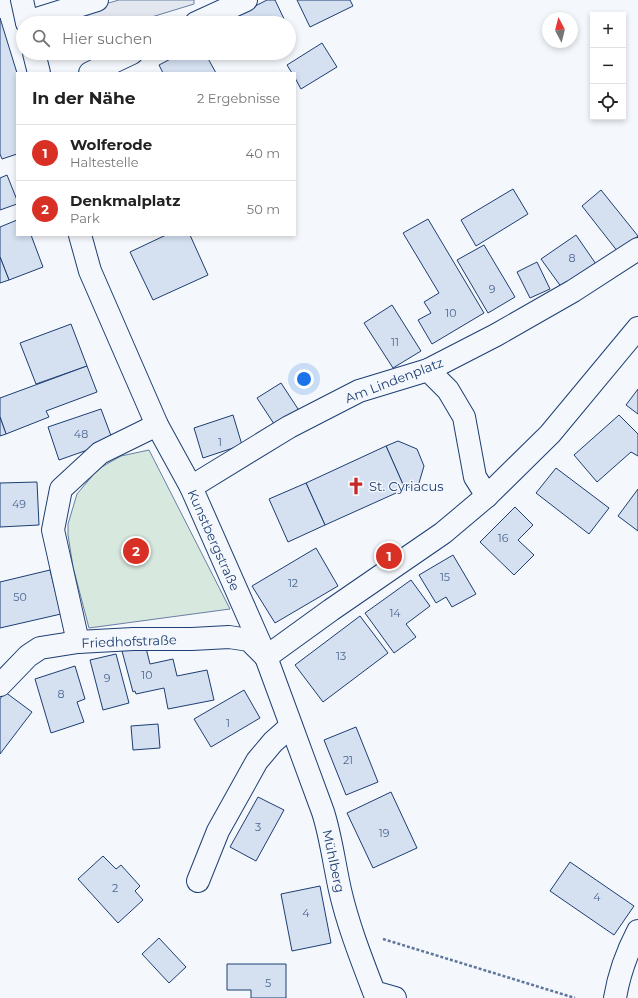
<!DOCTYPE html>
<html lang="de">
<meta charset="utf-8">
<style>
:root{--surface:#fff;--page:#f6f6f6;--text:#222;--muted:#767676;--line:#e0e0e0;--accent:#d93025}
body{margin:0;font-family:Montserrat,sans-serif;background:var(--page);color:var(--text)}
.controls{position:absolute;right:12px;top:12px;display:grid;overflow:hidden;border-radius:0px;box-shadow:0 2px 6px #0003}
.controls button{width:36px;height:36px;display:grid;place-items:center;padding:0;border:0;border-bottom:1px solid var(--line);background:var(--surface);color:var(--text);font:20px sans-serif}
.compass{position:absolute;left:542px;top:12px;width:36px;height:36px;border-radius:50%;background:var(--surface);box-shadow:0 2px 6px #0003;rotate:353deg}
.you{position:absolute;left:304px;top:379px;width:14px;height:14px;margin:-10px;border:3px solid #fff;border-radius:50%;background:#1a73e8;box-shadow:0 0 0 6px #1a73e833}
.badge{display:grid;place-items:center;width:26px;height:26px;border-radius:50%;background:var(--accent);color:#fff;font-size:13px;font-weight:700}
.pin{position:absolute;translate:-50% -50%;border:2px solid #fff;box-shadow:0 1px 4px #0006}
.list{margin:0;padding:0;list-style:none}
h2{display:flex;justify-content:space-between;align-items:center;height:52px;margin:0;padding:0 16px;font-size:17px}
h2 small{font-size:13px;font-weight:400;color:var(--muted)}
.list li{display:grid;grid-template-columns:26px 1fr auto;gap:12px;align-items:center;box-sizing:border-box;height:56px;padding:0 16px;border-top:1px solid var(--line)}
.list b{display:block;font-size:15px;white-space:nowrap}
.list p{margin:0;font-size:13px;white-space:nowrap;color:var(--muted)}
.list em{font-size:13px;font-style:normal;color:var(--muted)}
.icon{flex:none;width:22px;height:22px;fill:none;stroke:currentColor;stroke-width:2;stroke-linecap:round;stroke-linejoin:round}
.map{position:relative;flex:none;width:638px;height:998px;overflow:hidden}
.search{position:absolute;background:var(--surface);box-shadow:0 2px 6px #0003;left:16px;top:16px;width:280px;height:44px;display:flex;align-items:center;gap:10px;box-sizing:border-box;padding:0 14px;border-radius:22px;color:var(--muted);font-size:15px}
.panel{position:absolute;background:var(--surface);box-shadow:0 2px 6px #0003;left:16px;top:72px;width:280px;height:164px;border-radius:0px}
.map>svg:first-child{display:block}
.green{fill:#d7e8df;stroke:#687fa3}
.parking{fill:#e3e8f0;stroke:#687fa3}
.building{fill:#d5e0f0;stroke:#1d3f73}
.lines{fill:none;stroke-linecap:round;stroke-linejoin:round}
.minor-casing{stroke:#1d3f73;stroke-width:24}
.major-casing{stroke:#1d3f73;stroke-width:24}
.path{stroke:#5e769c;stroke-width:2.5;stroke-dasharray:3 2;stroke-linecap:butt}
.minor{stroke:#f4f7fb;stroke-width:22}
.major{stroke:#f4f7fb;stroke-width:22}
.labels{text-anchor:middle;stroke-width:3;stroke-linejoin:round;paint-order:stroke}
.number-label{font-size:11px;fill:#4b6792}
.street-label{font-size:13px;fill:#1d3f73;stroke:#f4f7fb}
.poi-label{font-size:13px;fill:#1d3f73;stroke:#f4f7fb;text-anchor:start}
</style>
<div class="map">
<svg width="638" height="998" viewBox="0 0 638 998">
<rect width="100%" height="100%" fill="#f4f7fb"/>
<polygon class="green" points="149,450 230,609 89,628 73,567 68,535 68,524 77,494 98,469 121,456"/>
<polygon class="parking" points="119,0 194,0 194,4 132,23 89,23 87,9"/>
<g class="building">
<polygon points="267,0 275,0 286,23 222,23"/>
<polygon points="297,0 350,0 353,6 310,27"/>
<polygon points="0,18 17,73 17,154 2,159 0,154"/>
<polygon points="322,43 337,67 301,89 295,78 295,73 292,73 287,65"/>
<polygon points="182,53 205,53 216,73 163,73 159,65"/>
<polygon points="7,175 17,200 17,204 0,210 0,178"/>
<polygon points="513,189 528,214 476,246 461,220"/>
<polygon points="601,190 638,236 618,252 582,206"/>
<polygon points="428,219 484,313 432,344 418,320 431,313 424,302 439,293 403,233"/>
<polygon points="17,220 17,235 31,235 43,267 9,280 0,257 0,227"/>
<polygon points="166,235 190,235 208,275 153,300 130,252"/>
<polygon points="576,235 596,264 562,288 541,259"/>
<polygon points="484,245 515,297 488,313 457,260"/>
<polygon points="0,257 9,280 0,283"/>
<polygon points="537,262 550,289 530,298 517,272"/>
<polygon points="392,305 421,351 393,368 364,323"/>
<polygon points="71,324 87,366 36,384 20,343"/>
<polygon points="87,366 97,392 46,411 49,417 6,434 0,417 0,398"/>
<polygon points="281,383 300,412 276,427 257,398"/>
<polygon points="638,389 638,414 626,405"/>
<polygon points="101,409 113,441 59,460 48,427"/>
<polygon points="233,415 242,445 203,458 194,428"/>
<polygon points="619,415 638,434 638,456 631,452 597,482 574,455"/>
<polygon points="0,417 6,434 0,436"/>
<polygon points="398,441 417,449 424,466 419,483 405,489 386,446"/>
<polygon points="386,446 405,489 325,525 306,483"/>
<polygon points="556,468 609,508 589,534 536,493"/>
<polygon points="37,482 39,525 0,527 0,483"/>
<polygon points="306,483 325,525 288,542 269,499"/>
<polygon points="638,489 638,531 618,516"/>
<polygon points="515,507 533,525 518,540 534,555 514,575 480,542"/>
<polygon points="316,548 338,586 275,623 252,586"/>
<polygon points="453,555 476,594 452,607 446,597 436,603 419,575"/>
<polygon points="50,570 61,614 0,628 0,582"/>
<polygon points="411,580 430,606 406,624 416,637 394,653 365,613"/>
<polygon points="360,616 388,653 323,702 295,665"/>
<polygon points="145,644 150,664 173,659 177,676 207,670 214,700 168,709 164,688 136,694 135,691 133,692 122,651"/>
<polygon points="116,654 129,703 103,710 90,660"/>
<polygon points="75,666 85,699 77,702 84,722 51,733 35,679"/>
<polygon points="244,690 260,718 211,747 194,719"/>
<polygon points="5,692 32,712 0,754 0,699"/>
<polygon points="158,724 160,748 133,750 131,726"/>
<polygon points="356,727 378,782 346,795 324,740"/>
<polygon points="391,792 417,848 373,868 347,813"/>
<polygon points="258,797 284,810 256,861 230,847"/>
<polygon points="103,856 116,869 121,865 140,886 135,891 143,900 118,923 78,879"/>
<polygon points="570,862 634,906 614,935 550,891"/>
<polygon points="320,886 331,943 292,951 281,894"/>
<polygon points="159,938 186,967 169,983 142,954"/>
<polygon points="227,964 286,964 286,998 251,998 251,990 227,990"/>
</g>
<g class="lines">
<g class="minor-casing">
<g id="minor">
<polyline points="22,0 27,23"/>
<polyline points="27,22 97,0"/>
<polyline points="196,23 246,0"/>
<polyline points="34,53 39,73"/>
<polyline points="90,73 132,53"/>
<polyline points="80,235 90,271 157,425 191,487 266,657"/>
<polyline points="428,370 448,390 464,417 475,477 487,496"/>
<polyline points="191,487 289,427 359,391 428,370 496,335 573,291 638,249"/>
<polyline points="78,642 53,530 61,489 100,453 157,425"/>
<polyline points="0,685 28,656 40,648 78,642 133,639 192,639 229,637 249,640 264,655"/>
<polyline points="198,881 218,831 257,761 273,742 291,726"/>
<path d="M615,998C619,974 627,952 638,931"/>
</g>
</g>
<g class="major-casing">
<path id="major" d="M395,998L374,992C361,958 348,925 340,890C334,863 331,837 323,812L266,657L331,610L443,533L487,496L550,434L638,328"/>
</g>
<polyline class="path" points="383,939 575,998"/>
<use href="#minor" class="minor"/>
<use href="#major" class="major"/>
</g>
<defs>
<g id="church-bare" transform="scale(1.38)"><path d="M-1.2-6h2.4v3.5h3.3v2.4h-3.3V6h-2.4V-.1h-3.3v-2.4h3.3Z" fill="#c62828" stroke="#f4f7fb" stroke-width="2.5" paint-order="stroke"/></g>
</defs>
<g fill-rule="evenodd">
<use href="#church-bare" x="356" y="486"/>
</g>
<g class="labels">
<g class="number-label">
<text x="572" y="262">8</text>
<text x="492" y="293">9</text>
<text x="451" y="317">10</text>
<text x="395" y="346">11</text>
<text x="81" y="438">48</text>
<text x="220" y="446">1</text>
<text x="19" y="508">49</text>
<text x="503" y="542">16</text>
<text x="445" y="581">15</text>
<text x="293" y="587">12</text>
<text x="20" y="601">50</text>
<text x="395" y="617">14</text>
<text x="341" y="660">13</text>
<text x="147" y="679">10</text>
<text x="107" y="682">9</text>
<text x="61" y="698">8</text>
<text x="228" y="727">1</text>
<text x="348" y="764">21</text>
<text x="258" y="831">3</text>
<text x="384" y="837">19</text>
<text x="115" y="892">2</text>
<text x="597" y="901">4</text>
<text x="306" y="917">4</text>
<text x="268" y="987">5</text>
</g>
<g class="street-label">
<text transform="translate(394 380) rotate(-21)" y="5">Am Lindenplatz</text>
<text transform="translate(214 540) rotate(66)" y="5">Kunstbergstraße</text>
<text transform="translate(129 641) rotate(-2)" y="5">Friedhofstraße</text>
<text transform="translate(334 861) rotate(78)" y="5">Mühlberg</text>
</g>
<g class="poi-label">
<text x="369" y="491">St. Cyriacus</text>
</g>
</g>
</svg>
<div class="controls">
<button>+</button>
<button>−</button>
<button><svg class="icon" aria-label="locate" viewBox="0 0 24 24"><circle cx="12" cy="12" r="6"/><path d="M12 2v4M12 18v4M2 12h4M18 12h4"/></svg></button>
</div>
<svg class="compass" viewBox="-18 -18 36 36"><path d="M0-13l5 13h-10z" fill="#e53935"/><path d="M0 13l5-13h-10z" fill="#767676"/></svg>
<div class="you"></div>
<div class="pin badge" style="left:389px;top:556px">1</div>
<div class="pin badge" style="left:136px;top:551px">2</div>
<div class="search"><svg class="icon" aria-label="search" viewBox="0 0 24 24"><circle cx="10" cy="10" r="6"/><path d="M15 15l6 6"/></svg>Hier suchen</div>
<section class="panel">
<h2>In der Nähe<small>2 Ergebnisse</small></h2>
<ul class="list">
<li><span class="badge">1</span><div><b>Wolferode</b><p>Haltestelle</p></div><em>40 m</em></li>
<li><span class="badge">2</span><div><b>Denkmalplatz</b><p>Park</p></div><em>50 m</em></li>
</ul>
</section>
</div>
